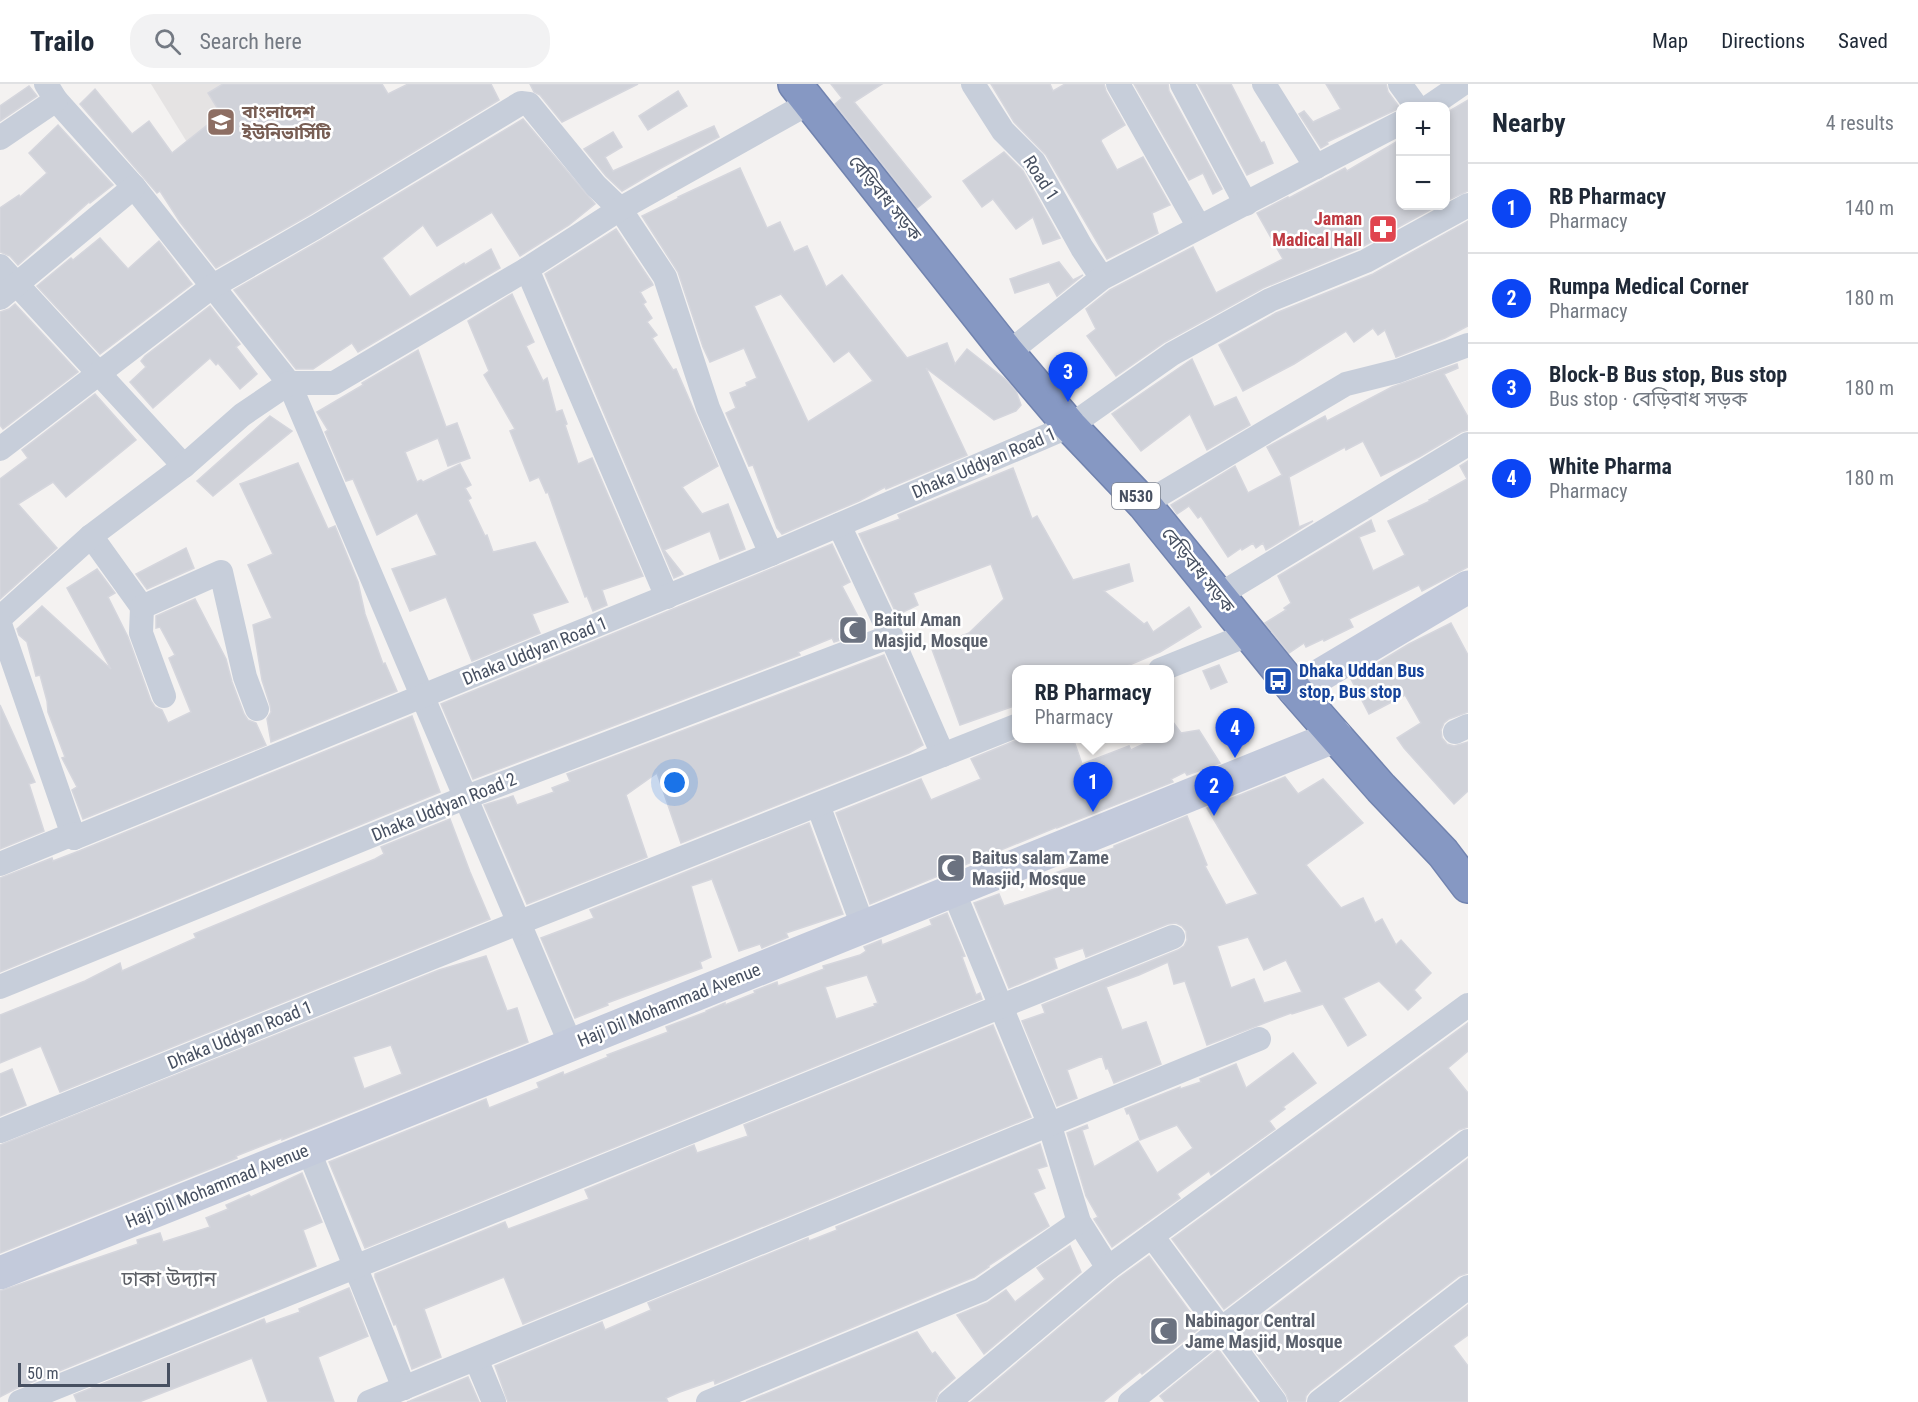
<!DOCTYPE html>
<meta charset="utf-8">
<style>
:root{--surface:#fff;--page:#f2f2f3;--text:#1f2937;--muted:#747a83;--line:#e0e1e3;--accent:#0b45f4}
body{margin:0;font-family:"Roboto Condensed","Noto Sans Bengali",sans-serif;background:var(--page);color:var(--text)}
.controls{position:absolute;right:18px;top:18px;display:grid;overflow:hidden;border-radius:12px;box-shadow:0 3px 9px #0003}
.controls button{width:54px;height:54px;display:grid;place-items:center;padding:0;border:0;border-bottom:2px solid var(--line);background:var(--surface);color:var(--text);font:30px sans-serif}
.scale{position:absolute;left:18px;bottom:15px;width:152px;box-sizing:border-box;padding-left:6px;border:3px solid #475061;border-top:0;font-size:16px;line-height:21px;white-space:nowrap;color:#475061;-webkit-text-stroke:4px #fff;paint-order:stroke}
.you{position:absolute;left:675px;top:699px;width:21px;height:21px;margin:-15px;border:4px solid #fff;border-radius:50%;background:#1a73e8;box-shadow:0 0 0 9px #1a73e833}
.badge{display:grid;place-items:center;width:39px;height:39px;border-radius:50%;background:var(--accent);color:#fff;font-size:20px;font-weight:700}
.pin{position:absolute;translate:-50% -50px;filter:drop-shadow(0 2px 3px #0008)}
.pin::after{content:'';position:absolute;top:32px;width:21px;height:18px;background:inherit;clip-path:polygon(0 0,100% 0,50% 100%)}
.popup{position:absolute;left:1012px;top:581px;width:162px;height:78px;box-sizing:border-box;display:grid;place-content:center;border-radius:12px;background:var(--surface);filter:drop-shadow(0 2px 4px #0005);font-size:20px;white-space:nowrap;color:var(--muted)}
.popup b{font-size:22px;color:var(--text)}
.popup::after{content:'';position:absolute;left:50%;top:100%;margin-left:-12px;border:12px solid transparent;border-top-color:var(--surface)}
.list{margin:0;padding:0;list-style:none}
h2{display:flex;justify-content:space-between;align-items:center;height:78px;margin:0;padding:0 24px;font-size:26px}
h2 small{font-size:20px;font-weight:400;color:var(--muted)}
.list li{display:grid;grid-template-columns:39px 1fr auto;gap:18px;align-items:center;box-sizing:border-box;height:90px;padding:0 24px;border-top:2px solid var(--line)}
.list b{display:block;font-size:22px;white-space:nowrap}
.list p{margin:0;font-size:20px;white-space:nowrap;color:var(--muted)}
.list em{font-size:20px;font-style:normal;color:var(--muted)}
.icon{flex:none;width:33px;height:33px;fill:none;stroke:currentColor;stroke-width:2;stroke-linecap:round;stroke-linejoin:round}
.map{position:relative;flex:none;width:1468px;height:1318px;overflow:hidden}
header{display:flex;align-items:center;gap:36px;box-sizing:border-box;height:84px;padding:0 30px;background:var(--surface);border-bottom:2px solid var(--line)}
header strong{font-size:28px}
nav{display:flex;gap:33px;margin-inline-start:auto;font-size:21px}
.search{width:420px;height:54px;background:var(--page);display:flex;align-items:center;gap:15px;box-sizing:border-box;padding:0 21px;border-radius:24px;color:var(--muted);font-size:22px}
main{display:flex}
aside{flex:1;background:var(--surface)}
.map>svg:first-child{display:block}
.education{fill:#e5e3e3}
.building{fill:#d0d2d9;stroke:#d5d6dd;stroke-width:1.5;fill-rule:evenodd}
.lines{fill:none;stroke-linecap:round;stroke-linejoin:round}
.highway-casing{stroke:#7183af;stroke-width:36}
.street{stroke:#c7ceda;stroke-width:24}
.secondary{stroke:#c3cadb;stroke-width:33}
.highway{stroke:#8698c3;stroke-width:33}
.labels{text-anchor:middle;stroke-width:5;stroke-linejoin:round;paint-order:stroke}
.shield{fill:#fff;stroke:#7e8490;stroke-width:1.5}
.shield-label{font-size:16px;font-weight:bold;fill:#475061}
.education-label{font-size:18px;font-weight:bold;fill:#785e54;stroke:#fff;text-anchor:start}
.street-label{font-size:18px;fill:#475061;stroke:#fff}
.health-label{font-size:18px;font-weight:bold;fill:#be3a42;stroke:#fff;text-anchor:end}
.worship-label{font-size:18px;font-weight:bold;fill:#5b616d;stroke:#fff;text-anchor:start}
.transit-label{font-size:18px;font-weight:bold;fill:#164399;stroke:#fff;text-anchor:start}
.quarter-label{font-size:21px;fill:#5d6067;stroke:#fff}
</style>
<header>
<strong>Trailo</strong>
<div class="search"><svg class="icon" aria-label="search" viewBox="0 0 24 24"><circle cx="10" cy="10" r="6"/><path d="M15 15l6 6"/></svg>Search here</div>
<nav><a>Map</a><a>Directions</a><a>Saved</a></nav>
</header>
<main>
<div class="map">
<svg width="1468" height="1318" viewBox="0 0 1468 1318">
<rect width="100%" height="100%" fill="#f4f2f1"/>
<polygon class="education" points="151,0 336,0 198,76"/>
<g class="building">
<polygon points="223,0 382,0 388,10 408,0 491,0 499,16 309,131 216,184 180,138 160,107 157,109 80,20 95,5 132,50 149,37 172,69 221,30 208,9"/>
<polygon points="530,0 638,0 562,38 540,11 534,8"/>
<polygon points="831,0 882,0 854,18 931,113 917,124 835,20 842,14"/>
<polygon points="991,0 1050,0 1053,7 1065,0 1104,0 1106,7 1125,41 1102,55 1101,57 1117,86 1143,73 1170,121 1152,129 1158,149 1107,175 1046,71 1014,38"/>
<polygon points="1134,0 1168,0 1169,7 1222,105 1213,110 1203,89 1189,96"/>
<polygon points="1198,0 1231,0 1261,59 1264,58 1273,79 1247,91"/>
<polygon points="1326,0 1386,0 1388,8 1400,24 1327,58 1328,60 1321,64 1299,30 1304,27 1313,38 1341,25"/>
<polygon points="29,2 37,12 0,37 0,22"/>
<polygon points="678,7 687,22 648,46 639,32"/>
<polygon points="1468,16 1468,107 1446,117 1446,29"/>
<polygon points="523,35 595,120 569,141 520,172 492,128 437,162 423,141 382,174 410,213 464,179 465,181 491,165 500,184 358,268 352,259 313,285 296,285 234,206 323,155"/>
<polygon points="58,41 113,101 90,119 89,118 18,181 10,172 0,168 0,124 19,111 20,113 47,89 29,69"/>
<polygon points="714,42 719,53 661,84 622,107 606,92 584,65 613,48 622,63 605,73 613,87"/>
<polygon points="1401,55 1401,122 1437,122 1360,164 1263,204 1165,258 1116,292 1087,252 1096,245 1086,225 1110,206 1193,163 1216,209 1283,175 1257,129 1288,113 1289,114 1345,84 1347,87"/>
<polygon points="1004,68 1023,87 1060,154 1043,160 1033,133 1016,145 993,115 982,123 963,97"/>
<path d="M740,84L767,144L780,138L794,168L807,162L826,203L842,191L907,274L947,259L955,280L967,265L1005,295L1016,307L1021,321L1016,327L994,336L926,284L967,371L886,405L885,403L859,417L782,450L777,444L753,381L749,382L726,329L736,324L730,309L747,302L746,299L757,294L744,264L710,278L703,263L678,188L642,132L679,114L678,113ZM781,210L834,278L849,267L873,297L808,338L754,222Z"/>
<polygon points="1468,137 1468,242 1445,254 1396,273 1385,246 1378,251 1373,244 1354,258 1346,247 1294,280 1243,307 1219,261 1276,229 1373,190"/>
<polygon points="616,145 652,199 653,201 640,208 646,218 643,220 652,234 647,238 657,251 652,254 673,286 676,285 718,382 682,403 702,430 728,420 745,465 720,475 710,447 664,466 683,490 674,494 545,190"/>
<polygon points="100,154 128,185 159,157 192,200 100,270 37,202 71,174 73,176"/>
<polygon points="1059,178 1073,196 1083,191 1057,212 1049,198 1015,209 1010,195"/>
<polygon points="512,210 534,258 526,262 543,297 547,294 556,328 562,326 567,340 565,341 578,380 592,374 643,492 602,506 607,521 593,527 587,512 585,513 548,408 546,409 539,393 530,397 510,347 515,345 484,291 489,287 468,237"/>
<polygon points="15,220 78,288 3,345 0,341 0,228 9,225"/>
<polygon points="210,222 240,260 236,263 257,290 240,305 218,279 216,281 210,274 153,324 130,298 146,283 141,277 145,272"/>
<polygon points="418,266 446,343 457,339 470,374 448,382 438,354 405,368 417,398 421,396 423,398 460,380 471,401 465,404 471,414 468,416 485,452 487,451 493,468 535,458 568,518 532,530 540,549 472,577 446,513 410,527 392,485 437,471 417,429 377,451 353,395 346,397 325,348 328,346 317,328 363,301 362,299"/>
<polygon points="1192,275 1214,323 1236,313 1250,341 1207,366 1190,330 1141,367 1112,330"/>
<polygon points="1457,280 1458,284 1444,290 1468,333 1468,346 1461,348 1419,373 1381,392 1363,357 1346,366 1345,363 1289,393 1299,443 1313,437 1266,466 1263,459 1256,464 1253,459 1242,466 1241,464 1228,473 1201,432 1198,434 1189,422 1177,430 1171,421 1235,382 1248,409 1282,391 1267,363 1325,332 1327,337 1392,303"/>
<polygon points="95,310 136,356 66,413 53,398 18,420 57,464 0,515 0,395 28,374 22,366"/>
<polygon points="270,332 292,347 213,412 197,397"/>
<polygon points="1468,377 1468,483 1422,507 1419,501 1349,535 1353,543 1324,557 1323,555 1306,563 1304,559 1289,569 1265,539 1286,526 1284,524 1291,519 1278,492 1371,436 1375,447 1359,453 1373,487 1405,471 1388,437 1430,417 1429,416 1467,395 1460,382"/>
<polygon points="298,379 328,445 335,442 358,498 365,530 383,580 385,579 397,607 271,658 267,635 271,628 270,621 262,596 253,541 272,534 248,481 273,470 240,400"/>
<polygon points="1013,384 1032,435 1037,432 1073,496 1129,480 1133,497 1104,507 1144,540 1147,538 1153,548 1189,523 1201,543 1160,568 1120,585 1017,585 1017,621 960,641 930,560 946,554 948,557 969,549 1004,515 991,480 913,509 918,521 897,531 859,450 900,435 898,431"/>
<polygon points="832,460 850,498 842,502 864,544 843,555 834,558 832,554 798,568 800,571 473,695 441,620"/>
<polygon points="186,464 194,484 147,505 136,490"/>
<polygon points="97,485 115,509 108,513 128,553 151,617 155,623 162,626 168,639 191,628 169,574 175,571 160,543 156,544 156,532 195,515 226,575 232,598 244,630 248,636 256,639 266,661 83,735 72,706 77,703 62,674 65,673 48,628 47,617 40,591 36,592 27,558 19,551 17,545 42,522 111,585 67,504"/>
<polygon points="1451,539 1468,571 1468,628 1449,635 1444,639 1441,646 1442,654 1447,660 1454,662 1468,658 1468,707 1454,720 1404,664 1397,654 1421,639 1405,611 1369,630 1351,595 1409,560"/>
<polygon points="884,571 923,661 909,669 681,759 657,689 626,711 647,773 527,820 484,721 513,712 517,721 554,708 552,704 570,697 567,690"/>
<polygon points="1219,581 1227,598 1211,605 1203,587"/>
<polygon points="0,621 35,698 29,700 44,747 0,765"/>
<polygon points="412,632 440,708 0,888 0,794 52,774 53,777 79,767"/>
<polygon points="1170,634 1181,649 1199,646 1220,679 1187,691 1185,688 1171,695 1173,698 1057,744 1057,743 870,820 836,729 921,695 931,716 981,695 971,675 1022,654 1073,654 1082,680 1129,662 1131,666 1156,654 1170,654"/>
<path d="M1285,693L1298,710L1323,695L1363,739L1306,781L1341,824L1363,814L1375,839L1382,835L1396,861L1401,856L1431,889L1414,906L1421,914L1408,926L1379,897L1343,914L1366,951L1348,962L1323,920L1292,930L1291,929L1207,961L1185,897L1174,900L1168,878L1139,891L1106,903L1122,946L1146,938L1161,980L1114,999L1108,984L1106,985L1102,972L1067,986L1077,1014L1057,1022L1022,937L1045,929L1042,921L1178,866L1184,862L1187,856L1186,847L1182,842L1176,839L1168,840L1086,873L1083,864L1054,874L1057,884L1009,904L974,819L999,810L1004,822L1060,803L1055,789L1078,781L1076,777L1114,764V762L1187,732L1207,781L1205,782L1226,821L1258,810L1207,724ZM1248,853L1264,886L1286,876L1302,908L1264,919L1254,895L1231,904L1217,862Z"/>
<polygon points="450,735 470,788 490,835 60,1008 41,962 0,979 0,931 85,897 120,879 122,887 196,854 194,850 375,775 384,770 381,763"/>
<polygon points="809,739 843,830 786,849 788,853 762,864 760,860 739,867 712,795 691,802 711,873 700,878 702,884 607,919 608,921 575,934 541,854 594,834 590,826"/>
<path d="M947,829L965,872L962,873L976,911L980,909L982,915L365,1164L329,1078L486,1015L489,1024L539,1004L537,999L563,988L564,991L608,973L607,971L668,948L666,943L706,928V927L725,919V921L755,909L754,907L777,898L778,902L824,885L823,882L860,871L866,867L864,863L881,856L882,861L932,841L930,836ZM867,891L878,919L874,920L875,922L836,935L825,903Z"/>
<path d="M486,872L507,927L517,924L528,958L282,1056V1054L236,1072L237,1074L0,1169V1061L439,886ZM391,961L402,990L364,1005L353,973Z"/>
<polygon points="1468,939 1468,967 1448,984 1468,1009 1468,1043 1459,1046 1224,1225 1172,1155"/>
<polygon points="993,941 1031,1033 523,1240 504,1193 424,1225 441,1273 412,1285 396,1240 394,1241 375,1193 375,1190 505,1138 508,1145 589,1115 585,1106 694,1061 697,1069 748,1052 744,1041"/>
<polygon points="1293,969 1316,999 1283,1023 1285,1025 1269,1037 1275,1045 1211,1091 1209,1087 1177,1110 1180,1114 1112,1163 1094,1135 1098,1133 1086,1112 1067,1049 1087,1041 1088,1044 1082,1046 1094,1083 1138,1057 1157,1089 1193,1064 1177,1041 1140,1056 1129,1029 1127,1030 1125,1025 1180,1003 1180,1005 1201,998 1200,995 1236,980 1246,1004"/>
<polygon points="12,985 26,1021 0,1032 0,990"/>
<polygon points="1040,1060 1047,1082 1037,1085 1045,1104 1033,1109 1049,1142 988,1182 989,1183 974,1193 715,1300 714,1296 680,1308 666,1314 668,1318 508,1318 495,1282 602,1238 605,1246 651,1226 648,1219 808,1154 809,1157 837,1146 836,1143"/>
<polygon points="1468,1075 1468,1189 1459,1192 1310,1307 1306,1312 1305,1318 1289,1318 1286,1310 1241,1248"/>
<polygon points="302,1089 322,1138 303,1146 316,1182 15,1305 0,1313 0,1207 138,1160 137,1156 160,1149 163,1158 210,1143 206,1134 228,1125 226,1121 249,1111 251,1113"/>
<polygon points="1070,1162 1081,1188 984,1270 957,1231 987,1219 1006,1206 1015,1218 1045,1195 1037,1184"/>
<polygon points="1149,1172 1201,1243 1142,1290 1140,1288 1103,1318 971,1318 1117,1195"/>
<polygon points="349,1204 368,1252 318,1273 334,1318 268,1318 252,1274 139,1318 77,1318 74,1311 264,1235 266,1240 300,1228 299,1225"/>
<polygon points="1468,1221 1468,1251 1453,1262 1468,1282 1468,1318 1342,1318"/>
<polygon points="917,1248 932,1270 935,1268 955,1294 939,1308 935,1318 746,1318"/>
<polygon points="1218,1265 1257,1318 1165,1318 1160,1312"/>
<polygon points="468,1293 479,1318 407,1318 410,1317"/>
</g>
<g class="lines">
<g class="highway-casing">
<polyline id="highway" points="795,0 1008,269 1070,342 1144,420 1295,606 1381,704 1443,769 1468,802"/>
</g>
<g class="street">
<polyline points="46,0 56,16 134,103 289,299 571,961"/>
<polyline points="973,0 1003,47 1034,78 1082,164 1102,194"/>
<polyline points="1118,0 1199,143"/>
<polyline points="1182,0 1246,120"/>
<polyline points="1264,0 1316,83"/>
<polyline points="1400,0 1416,22"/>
<polyline points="1430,22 1462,0"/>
<polyline points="0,54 56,16"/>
<polyline points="0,182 184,382"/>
<polyline points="527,185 667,513"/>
<polyline points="0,214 134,103"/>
<polyline points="1008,269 1102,194 1400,39"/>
<polyline points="0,365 213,202 316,143 521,19 529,20 596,102 620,125 665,193 708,324 771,470"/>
<polyline points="1144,420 1346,300 1398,287 1468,261"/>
<polyline points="839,441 891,552 943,671"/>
<polyline points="91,452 142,523 141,549 164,612"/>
<polyline points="1219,511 1468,360"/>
<polyline points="142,523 221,488 245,593 257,625"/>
<polyline points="0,534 91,452 184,382 242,331 289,299 334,299 527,185 620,125 809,19"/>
<polyline points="0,540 74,754"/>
<polyline points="1160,586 1250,550"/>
<polyline points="1455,648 1468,642"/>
<polyline points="818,721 863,842"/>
<polyline points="0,780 73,750 74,754 771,470 1070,342 1172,270 1270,216 1366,177 1468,121"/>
<polyline points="953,806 1049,1039 1079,1138 1108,1184"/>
<polyline points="0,903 464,714 891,552"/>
<polyline points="0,1047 518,839 1016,642"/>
<polyline points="308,1065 404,1304"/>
<polyline points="1152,1152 1275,1318"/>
<polyline points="476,1275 494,1318"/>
<polyline points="20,1318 1173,853"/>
<polyline points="369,1318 1259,955"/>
<polyline points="708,1318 981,1206 1079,1138"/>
<polyline points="949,1318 1108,1184 1468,921"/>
<polyline points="1130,1318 1221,1245 1468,1057"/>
<polyline points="1319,1318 1468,1203"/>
</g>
<g class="secondary">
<polyline points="1295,606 1468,503"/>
<polyline points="0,1189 571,961 1336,652"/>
</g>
<use href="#highway" class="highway"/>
</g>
<defs>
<g id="university-square" transform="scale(1.5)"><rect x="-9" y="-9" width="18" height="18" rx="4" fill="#8d6e63" stroke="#fff"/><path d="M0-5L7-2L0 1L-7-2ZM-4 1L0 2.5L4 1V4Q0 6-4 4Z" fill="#fff"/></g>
<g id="pharmacy-square" transform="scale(1.5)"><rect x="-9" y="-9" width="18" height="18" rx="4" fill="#e0444e" stroke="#fff"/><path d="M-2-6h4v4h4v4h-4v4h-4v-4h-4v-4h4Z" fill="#fff"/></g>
<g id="mosque-square" transform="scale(1.5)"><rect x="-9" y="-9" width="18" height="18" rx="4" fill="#6b7280" stroke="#fff"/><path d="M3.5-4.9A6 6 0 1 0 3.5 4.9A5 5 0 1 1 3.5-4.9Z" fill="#fff"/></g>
<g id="bus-square" transform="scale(1.5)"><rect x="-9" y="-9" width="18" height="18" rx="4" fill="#1a4fb4" stroke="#fff"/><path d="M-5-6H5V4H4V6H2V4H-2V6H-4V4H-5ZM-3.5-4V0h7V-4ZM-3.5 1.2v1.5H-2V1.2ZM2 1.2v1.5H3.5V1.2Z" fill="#fff"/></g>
</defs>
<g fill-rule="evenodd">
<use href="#university-square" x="221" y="38"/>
<use href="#pharmacy-square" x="1383" y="145"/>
<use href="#mosque-square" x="853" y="546"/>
<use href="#bus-square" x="1278" y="597"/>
<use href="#mosque-square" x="951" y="784"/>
<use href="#mosque-square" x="1164" y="1247"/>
</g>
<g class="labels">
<rect class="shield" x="1112" y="399" width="48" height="26" rx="4.5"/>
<g class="shield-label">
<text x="1136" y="418">N530</text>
</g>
<g class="education-label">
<text x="242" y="34">বাংলাদেশ<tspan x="242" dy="21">ইউনিভার্সিটি</tspan></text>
</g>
<g class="street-label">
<text transform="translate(1041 94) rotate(57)" y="6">Road 1</text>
<text transform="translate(885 114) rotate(51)" y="6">বেড়িবাধ সড়ক</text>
<text transform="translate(984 379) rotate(-23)" y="6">Dhaka Uddyan Road 1</text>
<text transform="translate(1198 486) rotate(51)" y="6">বেড়িবাধ সড়ক</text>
<text transform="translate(535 567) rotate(-22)" y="6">Dhaka Uddyan Road 1</text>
<text transform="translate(444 723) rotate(-22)" y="6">Dhaka Uddyan Road 2</text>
<text transform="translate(669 921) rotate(-22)" y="6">Haji Dil Mohammad Avenue</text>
<text transform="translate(240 951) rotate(-22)" y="6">Dhaka Uddyan Road 1</text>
<text transform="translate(217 1102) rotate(-22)" y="6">Haji Dil Mohammad Avenue</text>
</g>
<g class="health-label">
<text x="1362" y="141">Jaman<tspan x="1362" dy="21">Madical Hall</tspan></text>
</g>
<g class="worship-label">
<text x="874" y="542">Baitul Aman<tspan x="874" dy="21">Masjid, Mosque</tspan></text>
<text x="972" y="780">Baitus salam Zame<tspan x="972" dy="21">Masjid, Mosque</tspan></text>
<text x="1185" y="1243">Nabinagor Central<tspan x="1185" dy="21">Jame Masjid, Mosque</tspan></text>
</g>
<g class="transit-label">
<text x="1299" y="593">Dhaka Uddan Bus<tspan x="1299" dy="21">stop, Bus stop</tspan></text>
</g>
<g class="quarter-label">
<text x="169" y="1202">ঢাকা উদ্যান</text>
</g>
</g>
</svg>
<div class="controls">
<button>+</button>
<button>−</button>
</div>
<div class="scale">50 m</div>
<div class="you"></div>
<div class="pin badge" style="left:1093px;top:728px">1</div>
<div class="popup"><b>RB Pharmacy</b>Pharmacy</div>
<div class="pin badge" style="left:1214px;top:732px">2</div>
<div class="pin badge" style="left:1068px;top:318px">3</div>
<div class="pin badge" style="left:1235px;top:674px">4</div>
</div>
<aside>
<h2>Nearby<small>4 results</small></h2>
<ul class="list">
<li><span class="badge">1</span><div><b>RB Pharmacy</b><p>Pharmacy</p></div><em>140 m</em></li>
<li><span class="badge">2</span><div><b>Rumpa Medical Corner</b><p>Pharmacy</p></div><em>180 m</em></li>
<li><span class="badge">3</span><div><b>Block-B Bus stop, Bus stop</b><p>Bus stop · বেড়িবাধ সড়ক</p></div><em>180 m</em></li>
<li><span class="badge">4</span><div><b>White Pharma</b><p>Pharmacy</p></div><em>180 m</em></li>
</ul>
</aside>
</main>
